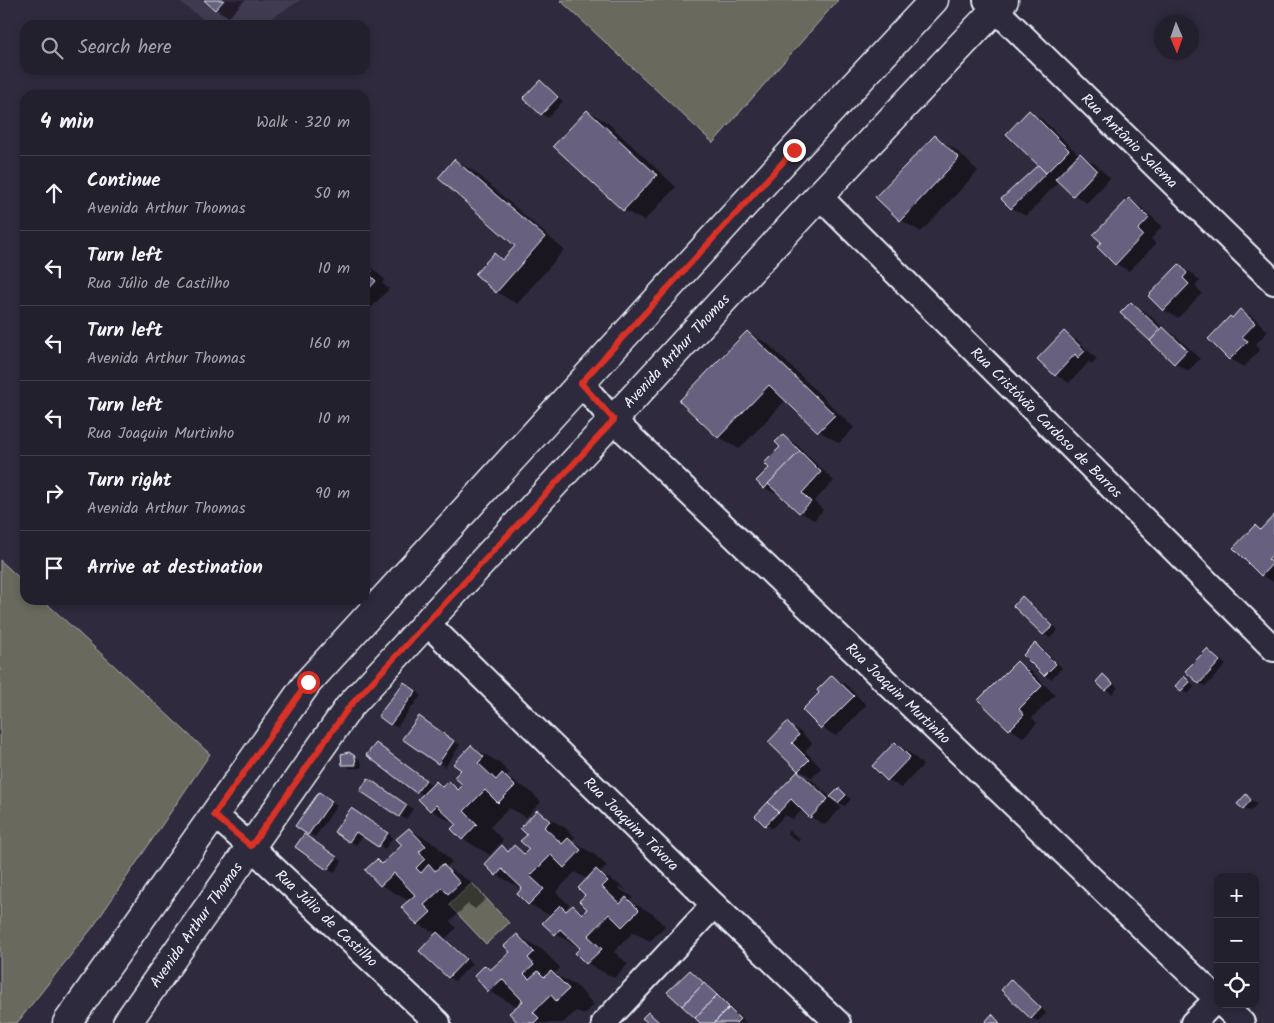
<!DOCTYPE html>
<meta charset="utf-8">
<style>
:root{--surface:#23202e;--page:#2b2836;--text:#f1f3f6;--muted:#a3a3aa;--line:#403e4a}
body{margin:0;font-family:Kalam,sans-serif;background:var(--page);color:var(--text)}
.controls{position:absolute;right:15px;bottom:15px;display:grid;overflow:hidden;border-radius:10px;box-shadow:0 2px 8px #0003}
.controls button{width:45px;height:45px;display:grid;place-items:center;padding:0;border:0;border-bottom:1px solid var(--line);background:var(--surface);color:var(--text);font:25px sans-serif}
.compass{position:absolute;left:1154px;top:15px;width:45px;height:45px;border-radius:50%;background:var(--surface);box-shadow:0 2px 8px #0003;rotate:178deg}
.stop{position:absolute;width:15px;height:15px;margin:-11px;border:4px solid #d93025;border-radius:50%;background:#fff}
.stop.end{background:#d93025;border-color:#fff;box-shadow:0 1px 5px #0008}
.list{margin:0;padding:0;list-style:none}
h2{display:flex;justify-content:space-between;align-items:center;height:65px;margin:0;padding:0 20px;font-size:21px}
h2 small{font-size:16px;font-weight:400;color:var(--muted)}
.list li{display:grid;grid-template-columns:32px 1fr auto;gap:15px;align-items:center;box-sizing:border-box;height:75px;padding:0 20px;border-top:1px solid var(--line)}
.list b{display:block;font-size:19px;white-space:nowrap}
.list p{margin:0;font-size:16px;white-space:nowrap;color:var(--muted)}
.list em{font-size:16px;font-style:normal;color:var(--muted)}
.icon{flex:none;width:28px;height:28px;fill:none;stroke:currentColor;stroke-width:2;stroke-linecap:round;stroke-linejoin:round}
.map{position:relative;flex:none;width:1274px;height:1023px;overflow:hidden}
.search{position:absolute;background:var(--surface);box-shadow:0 2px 8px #0003;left:20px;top:20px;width:350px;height:55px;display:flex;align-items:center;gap:12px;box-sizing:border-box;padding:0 18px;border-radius:15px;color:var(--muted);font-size:19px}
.panel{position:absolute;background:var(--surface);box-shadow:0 2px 8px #0003;left:20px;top:90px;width:350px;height:515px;border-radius:15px}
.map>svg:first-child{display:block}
.built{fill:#403a51}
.green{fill:#696b5d;stroke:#a8aeaa}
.shadow{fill:#0007;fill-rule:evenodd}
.building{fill:#67617f;stroke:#e8f1f8}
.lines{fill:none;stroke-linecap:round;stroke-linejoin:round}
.minor-casing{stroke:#e8f1f8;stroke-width:28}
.secondary-casing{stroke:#e8f1f8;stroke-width:31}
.minor{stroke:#2f2a3d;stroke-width:24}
.secondary{stroke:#2f2a3d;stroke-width:28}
.route{stroke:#d93025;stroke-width:6}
.labels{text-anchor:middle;stroke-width:4.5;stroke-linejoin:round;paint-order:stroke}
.street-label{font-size:15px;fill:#e8f1f8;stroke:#2f2a3d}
</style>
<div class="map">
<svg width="1274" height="1023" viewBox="0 0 1274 1023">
<rect width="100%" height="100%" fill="#2f2a3d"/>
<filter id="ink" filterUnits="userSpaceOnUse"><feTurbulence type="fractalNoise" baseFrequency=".02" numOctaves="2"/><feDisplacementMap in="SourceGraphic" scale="10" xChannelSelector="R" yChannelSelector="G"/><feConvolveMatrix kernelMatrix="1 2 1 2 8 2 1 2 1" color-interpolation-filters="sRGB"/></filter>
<g filter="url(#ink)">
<polygon class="built" points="177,0 301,0 261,25 211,25"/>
<g class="green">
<polygon points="560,0 838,0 713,143"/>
<polygon points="0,560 25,583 25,600 43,600 210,754 93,927 17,1023 0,1023"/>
<polygon points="472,883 509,923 486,944 449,905"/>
</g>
<g class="shadow">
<polygon points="205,0 245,0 229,17 215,9"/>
<polygon points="540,82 563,101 548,118 542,114"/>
<polygon points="588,111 608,123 676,187 644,221 624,210"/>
<polygon points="1029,112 1043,120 1080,156 1094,163 1110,178 1087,203 1074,195 1059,181 1026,216 1012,208 1003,199 1040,165"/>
<polygon points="935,137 955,149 978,171 921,232 901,220"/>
<polygon points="455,160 475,172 564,250 517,304 497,292 476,274 494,254 504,260 517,246"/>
<polygon points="1129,200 1142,208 1162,226 1151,239 1156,244 1129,271 1116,264"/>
<polygon points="365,261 385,280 382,283 389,289 369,310 365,308"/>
<polygon points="1179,266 1193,274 1200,281 1195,286 1202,293 1178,318 1164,310"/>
<polygon points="1131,303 1145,311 1164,329 1177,337 1200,359 1188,371 1174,363"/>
<polygon points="1241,310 1254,318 1268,331 1255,345 1260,350 1244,367 1230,359 1210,339"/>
<polygon points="748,332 768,344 854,428 839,443 819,431 786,400 739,449 719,437"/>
<polygon points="1064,333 1077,340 1097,359 1093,364 1089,362 1069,383 1056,375"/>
<polygon points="783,436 796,444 834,481 814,501 823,510 814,520 800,512 780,493 778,495 765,488 771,468 782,447"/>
<polygon points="1274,517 1274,582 1261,575 1255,527 1261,530"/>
<polygon points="1022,597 1029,601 1058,630 1050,638 1044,634"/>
<polygon points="1036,645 1042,648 1062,668 1051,679 1044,675"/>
<polygon points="1207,650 1214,654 1226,665 1206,686 1199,683"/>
<polygon points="1017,663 1031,671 1055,695 1032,718 1037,723 1023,737 1010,729"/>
<polygon points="832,676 845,684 866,705 836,736 822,728 804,710 820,693"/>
<polygon points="1104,676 1118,688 1112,694 1098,682"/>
<polygon points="1184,678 1195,686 1188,694 1181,690"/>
<polygon points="411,687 421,695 397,727 391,724"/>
<polygon points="426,721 460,745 445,767 404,739"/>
<polygon points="787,724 801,732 812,743 805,751 821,768 812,778 799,770 770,742"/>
<polygon points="895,744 909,752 923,765 901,788 888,780"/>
<polygon points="472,747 498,762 509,773 506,777 529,790 541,802 526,817 509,808 490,827 503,840 490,855 463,839 453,829 457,825 431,810 420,799 423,795 368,755 383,748 433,786 436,782 444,787 449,782 461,789 465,785 462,770"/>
<polygon points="349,753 361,761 362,768 350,768 343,764"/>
<polygon points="798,772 812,780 831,798 839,790 851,799 845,806 834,800 841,808 825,825 811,817 803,809 793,819 785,815 772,828 765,825"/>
<polygon points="375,784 413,809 406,819 399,816"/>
<polygon points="1247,796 1257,804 1250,811 1244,808"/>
<polygon points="325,797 337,805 315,837 309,834"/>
<path d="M537,811L564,827L575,837L572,841L595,855L607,866L600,873L622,886L627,891L619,886V889L633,897L630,901L653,914L665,926L650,941L633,932L614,952L628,964L614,978L587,963L577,953L581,949L556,934L551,916L529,904L519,894L523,889L497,875L502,847L510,852L515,847L526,854L531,850L529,835ZM575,872L587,879V895L589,909L585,913L573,906L568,911L565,910L569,905L556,892ZM599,923H603L585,941L583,939Z"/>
<polygon points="358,813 393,837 385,849 363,835 356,845 336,832"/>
<polygon points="409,829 435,844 452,862 446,867 470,881 486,899 475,909 468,904 450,921 456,928 445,939 472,964 455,981 449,977 437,934 418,924 409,901 381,885 377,860 384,864 404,845"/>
<polygon points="789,830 800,839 798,842 787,833"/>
<polygon points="311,839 342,861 334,873 296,847"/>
<polygon points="517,935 544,951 560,968 554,974 578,987 594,1005 584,1015 576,1011 563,1023 520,1023 518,1007 489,991 475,976 485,967 492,971 512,952"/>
<polygon points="690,972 696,975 746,1023 701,1023"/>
<polygon points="1011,981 1018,985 1046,1013 1038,1021 1032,1018"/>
</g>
<g class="building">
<polygon points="204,0 224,0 215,10"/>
<polygon points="540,80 558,97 541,115 523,98"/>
<polygon points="587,110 657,175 623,211 553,146"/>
<polygon points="1029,110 1069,150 1046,173 1006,134"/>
<polygon points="935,135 959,158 900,221 875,197"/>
<polygon points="1080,153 1097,170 1073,196 1055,179"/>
<polygon points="454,159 545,237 496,293 475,274 494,253 502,260 515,246 438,178"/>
<polygon points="1038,165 1046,173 1011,209 1001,199"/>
<polygon points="1129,198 1149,218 1138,230 1143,235 1115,265 1097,247 1101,242 1093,235"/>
<polygon points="1179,264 1187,273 1183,278 1189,284 1163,311 1148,296"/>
<polygon points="365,265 372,271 369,274 376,281 365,293"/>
<polygon points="1131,302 1161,330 1150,341 1120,313"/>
<polygon points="1240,309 1255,323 1242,337 1248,341 1229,360 1208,339 1230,316 1232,318"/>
<polygon points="1163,327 1187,350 1174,364 1150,341"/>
<polygon points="747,331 835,415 818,432 769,385 718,438 679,401"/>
<polygon points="1064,331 1085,351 1078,358 1075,354 1055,376 1037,359"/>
<polygon points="783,435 800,451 764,489 756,481 769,468 764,463 780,447 775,442"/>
<polygon points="800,451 821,472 802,493 811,502 799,513 768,484"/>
<polygon points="1274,515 1274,554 1268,559 1273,563 1261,576 1233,548 1255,525 1260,530"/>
<polygon points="1022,596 1053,626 1043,635 1013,606"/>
<polygon points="1035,643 1056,664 1044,676 1023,655"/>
<polygon points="1207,649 1220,661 1199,684 1185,671"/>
<polygon points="1017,661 1042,686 1019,709 1024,715 1009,730 978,700"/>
<polygon points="1103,674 1113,684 1105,691 1096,682"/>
<polygon points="832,675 854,696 821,729 802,710 819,693 817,690"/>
<polygon points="1184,676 1190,682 1181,691 1175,686"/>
<polygon points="404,682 416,691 390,725 378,716"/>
<polygon points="419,716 454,741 438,764 402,739"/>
<polygon points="787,722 799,735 792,743 809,760 798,771 768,742"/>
<polygon points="895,742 910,757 887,781 872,766"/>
<polygon points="376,743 426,780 416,793 366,755"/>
<polygon points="471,745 484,757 478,763 496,780 502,773 515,786 498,803 485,790 464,811 477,824 462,840 451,829 456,824 436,805 430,811 418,799 436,781 442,787 449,781 458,790 463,785 454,777 461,770 453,764"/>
<polygon points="349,752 355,756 356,765 342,765 341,754"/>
<polygon points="798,771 828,799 810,818 791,799 778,813 768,802"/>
<polygon points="368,778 407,805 399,817 360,791"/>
<polygon points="839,788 846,795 838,803 830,797"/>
<polygon points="319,792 332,801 308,835 295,826"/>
<polygon points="1246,794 1251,800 1243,809 1237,804"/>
<polygon points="768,802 778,812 765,826 755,816"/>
<polygon points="351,808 388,833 378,847 356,832 349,842 334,832"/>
<polygon points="537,810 550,821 544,827 562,844 568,838 581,850 564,868 551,855 530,876 544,889 528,905 517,894 522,888 502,869 496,876 484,864 502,845 508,852 514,845 524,854 529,849 520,841 527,835 520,828"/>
<polygon points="409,828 426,846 419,852 425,859 416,868 421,873 429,864 435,871 443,864 460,883 448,894 442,888 424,905 431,912 417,925 401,907 415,895 394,873 380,886 365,870 377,859 382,864 402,845 396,839"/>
<polygon points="304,834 337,857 327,870 295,847"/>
<polygon points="596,869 608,881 602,887 620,904 626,897 639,910 622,927 609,914 588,936 602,949 586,964 575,953 580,948 560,929 555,935 542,923 560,905 566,911 573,905 582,914 587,909 579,901 585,895 578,888"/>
<polygon points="437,932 466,959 448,978 419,951"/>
<polygon points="517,934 534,952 528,958 534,965 524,974 529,979 538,971 544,977 551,971 569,989 556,1001 551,995 533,1012 539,1018 534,1023 518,1023 509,1013 523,1001 502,979 488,992 474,976 485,965 490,970 510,952 504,946"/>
<polygon points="690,970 704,983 682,1006 667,992"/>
<polygon points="1011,979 1041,1008 1031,1019 1001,990"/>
<polygon points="704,983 717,995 695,1018 682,1006"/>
<polygon points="717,995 729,1007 714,1023 700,1023 695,1018"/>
<polygon points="729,1008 740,1019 736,1023 714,1023"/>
<polygon points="648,1012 660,1023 648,1023 642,1018"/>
<polygon points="992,1014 1000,1023 984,1023"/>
</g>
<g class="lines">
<g class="minor-casing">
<g id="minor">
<path id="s1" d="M986,0L1274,282"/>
<path id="s2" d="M819,196L1274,649"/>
<path id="s3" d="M581,383L613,420L1218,1000"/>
<path id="s4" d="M426,622L714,905L838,1023"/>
<path id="s5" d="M215,815L251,847L438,1023"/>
<polyline points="1222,1004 1242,1023"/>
<polyline points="604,1023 714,905"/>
<polyline points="1193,1023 1217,999"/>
</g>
</g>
<g class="secondary-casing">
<g id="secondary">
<polyline points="67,1023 308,682 794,150 934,0"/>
<path id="s6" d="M127,1023L349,707L819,196L1004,0"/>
</g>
</g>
<use href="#minor" class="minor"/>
<use href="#secondary" class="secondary"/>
</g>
</g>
<g class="lines" filter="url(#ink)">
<polyline class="route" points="308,682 214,815 251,846 349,707 614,420 581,383 794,150"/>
</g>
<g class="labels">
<g class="street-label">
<text dy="5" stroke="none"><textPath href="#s1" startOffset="201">Rua Antônio Salema</textPath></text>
<text dy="5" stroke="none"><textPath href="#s6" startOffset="870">Avenida Arthur Thomas</textPath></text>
<text dy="5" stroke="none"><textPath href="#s2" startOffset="321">Rua Cristóvão Cardoso de Barros</textPath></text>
<text dy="5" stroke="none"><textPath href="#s3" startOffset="444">Rua Joaquin Murtinho</textPath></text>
<text dy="5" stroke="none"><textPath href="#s4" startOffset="288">Rua Joaquim Távora</textPath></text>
<text dy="5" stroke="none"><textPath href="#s5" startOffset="152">Rua Júlio de Castilho</textPath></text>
<text dy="5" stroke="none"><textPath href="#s6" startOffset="120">Avenida Arthur Thomas</textPath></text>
</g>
</g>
</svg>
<div class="controls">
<button>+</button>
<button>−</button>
<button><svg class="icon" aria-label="locate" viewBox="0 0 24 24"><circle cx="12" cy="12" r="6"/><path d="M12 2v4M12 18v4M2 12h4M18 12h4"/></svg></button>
</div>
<svg class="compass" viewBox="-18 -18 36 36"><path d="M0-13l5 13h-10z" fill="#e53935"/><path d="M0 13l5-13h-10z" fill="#a3a3aa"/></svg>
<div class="stop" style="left:308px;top:682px"></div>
<div class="stop end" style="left:794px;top:150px"></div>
<div class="search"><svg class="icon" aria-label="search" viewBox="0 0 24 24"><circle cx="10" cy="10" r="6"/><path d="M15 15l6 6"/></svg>Search here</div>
<section class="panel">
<h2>4 min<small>Walk · 320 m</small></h2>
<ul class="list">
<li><svg class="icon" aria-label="ahead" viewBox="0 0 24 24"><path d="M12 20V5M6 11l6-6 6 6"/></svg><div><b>Continue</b><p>Avenida Arthur Thomas</p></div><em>50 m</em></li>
<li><svg class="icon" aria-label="left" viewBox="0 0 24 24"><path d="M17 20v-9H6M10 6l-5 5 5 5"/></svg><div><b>Turn left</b><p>Rua Júlio de Castilho</p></div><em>10 m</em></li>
<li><svg class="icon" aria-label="left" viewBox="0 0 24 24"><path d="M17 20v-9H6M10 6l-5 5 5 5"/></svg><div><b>Turn left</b><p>Avenida Arthur Thomas</p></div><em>160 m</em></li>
<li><svg class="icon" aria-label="left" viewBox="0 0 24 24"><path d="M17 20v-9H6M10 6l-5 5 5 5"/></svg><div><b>Turn left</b><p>Rua Joaquin Murtinho</p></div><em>10 m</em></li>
<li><svg class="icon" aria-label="right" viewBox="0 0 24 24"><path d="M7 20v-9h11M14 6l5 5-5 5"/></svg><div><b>Turn right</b><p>Avenida Arthur Thomas</p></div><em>90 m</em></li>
<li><svg class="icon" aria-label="arrive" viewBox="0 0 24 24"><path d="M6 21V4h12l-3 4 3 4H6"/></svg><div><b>Arrive at destination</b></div></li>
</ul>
</section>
</div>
